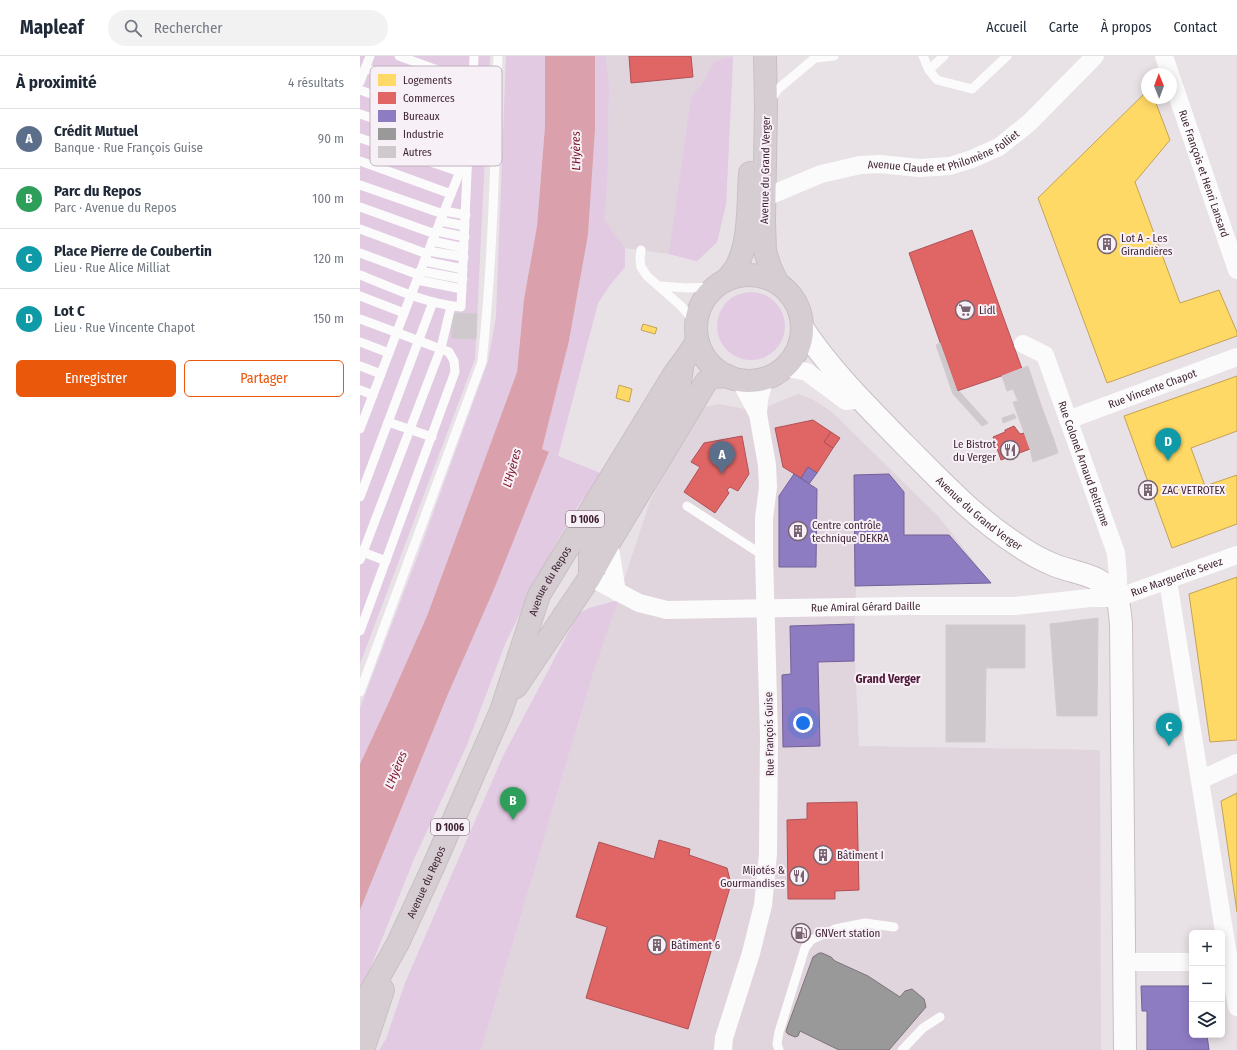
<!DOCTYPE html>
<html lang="fr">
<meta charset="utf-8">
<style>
:root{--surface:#fff;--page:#f2f2f3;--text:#1f2937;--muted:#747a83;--line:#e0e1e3;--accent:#ea580c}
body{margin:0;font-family:"Fira Sans Condensed",sans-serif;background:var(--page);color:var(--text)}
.controls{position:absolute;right:12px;bottom:12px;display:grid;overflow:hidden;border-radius:6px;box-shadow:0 2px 10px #0003}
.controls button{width:36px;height:36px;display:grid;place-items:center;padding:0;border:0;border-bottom:1px solid var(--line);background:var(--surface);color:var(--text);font:20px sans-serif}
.compass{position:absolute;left:781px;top:12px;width:36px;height:36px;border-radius:50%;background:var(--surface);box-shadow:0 2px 10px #0003;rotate:359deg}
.you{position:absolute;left:443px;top:667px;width:14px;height:14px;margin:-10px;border:3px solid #fff;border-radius:50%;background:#1a73e8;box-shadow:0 0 0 6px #1a73e833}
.badge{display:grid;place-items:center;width:26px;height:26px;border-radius:50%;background:var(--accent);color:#fff;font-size:13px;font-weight:700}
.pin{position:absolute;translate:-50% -33px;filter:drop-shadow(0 1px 2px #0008)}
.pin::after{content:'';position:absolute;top:21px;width:14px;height:12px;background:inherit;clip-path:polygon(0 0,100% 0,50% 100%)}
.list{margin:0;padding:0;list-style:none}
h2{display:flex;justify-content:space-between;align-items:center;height:52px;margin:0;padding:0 16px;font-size:17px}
h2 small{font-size:13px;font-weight:400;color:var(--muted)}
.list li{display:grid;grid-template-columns:26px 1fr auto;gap:12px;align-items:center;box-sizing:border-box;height:60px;padding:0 16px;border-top:1px solid var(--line)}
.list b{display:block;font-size:15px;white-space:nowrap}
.list p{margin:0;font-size:13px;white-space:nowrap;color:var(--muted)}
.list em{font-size:13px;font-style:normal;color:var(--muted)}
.actions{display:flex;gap:8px;padding:12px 16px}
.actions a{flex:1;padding:9px 0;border:1px solid var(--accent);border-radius:6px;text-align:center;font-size:14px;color:var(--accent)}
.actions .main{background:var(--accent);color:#fff}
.icon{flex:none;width:22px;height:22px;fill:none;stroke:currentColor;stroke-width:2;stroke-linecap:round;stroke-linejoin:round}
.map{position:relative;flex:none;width:877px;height:994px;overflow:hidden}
header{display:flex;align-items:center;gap:24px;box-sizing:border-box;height:56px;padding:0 20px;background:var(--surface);border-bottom:1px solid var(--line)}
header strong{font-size:19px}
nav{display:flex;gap:22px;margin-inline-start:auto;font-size:14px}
.search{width:280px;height:36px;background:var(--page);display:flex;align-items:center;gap:10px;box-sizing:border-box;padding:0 14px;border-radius:22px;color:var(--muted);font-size:15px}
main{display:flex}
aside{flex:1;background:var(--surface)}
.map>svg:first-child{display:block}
.built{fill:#e0d4dd}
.green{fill:#e1cae2}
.water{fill:#daa0ac}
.homes{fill:#ffd966;stroke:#c4a156}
.shops{fill:#e06666;stroke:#af5156}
.offices{fill:#8e7cc3;stroke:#756097}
.industry{fill:#999;stroke:#7d747a}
.building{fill:#cfc9cd;stroke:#d1cbd0}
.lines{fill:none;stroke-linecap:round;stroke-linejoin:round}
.secondary-casing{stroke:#c8bec5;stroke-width:24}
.primary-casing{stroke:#c9bfc5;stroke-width:24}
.lane{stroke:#fcfbfb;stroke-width:9}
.street{stroke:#fcfbfb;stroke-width:18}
.secondary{stroke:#fcfbfb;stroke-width:22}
.primary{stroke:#d5cdd2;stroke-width:22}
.labels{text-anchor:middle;stroke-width:4;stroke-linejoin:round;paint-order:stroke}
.shield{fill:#f8f0f7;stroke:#745e6c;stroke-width:1}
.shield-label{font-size:10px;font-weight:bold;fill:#3c1f31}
.street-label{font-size:11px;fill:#3c1f31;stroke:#f8f0f7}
.poi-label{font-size:11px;fill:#3c1f31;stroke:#f8f0f7;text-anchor:start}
.water-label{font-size:12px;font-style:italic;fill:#7c1628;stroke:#f8f0f7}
.neighbourhood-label{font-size:12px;font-weight:bold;fill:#501a3a;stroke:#f8f0f7}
.key{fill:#f8f0f7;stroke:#c0b1bc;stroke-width:1}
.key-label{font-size:11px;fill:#3c1f31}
</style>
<header>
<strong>Mapleaf</strong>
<div class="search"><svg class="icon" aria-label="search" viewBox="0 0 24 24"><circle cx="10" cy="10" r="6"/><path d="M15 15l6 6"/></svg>Rechercher</div>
<nav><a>Accueil</a><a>Carte</a><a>À propos</a><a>Contact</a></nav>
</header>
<main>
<aside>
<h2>À proximité<small>4 résultats</small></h2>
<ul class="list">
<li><span class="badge" style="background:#5c6f8a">A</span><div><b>Crédit Mutuel</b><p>Banque · Rue François Guise</p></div><em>90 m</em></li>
<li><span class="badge" style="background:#2e9e5b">B</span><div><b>Parc du Repos</b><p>Parc · Avenue du Repos</p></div><em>100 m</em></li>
<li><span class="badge" style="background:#0f9aa8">C</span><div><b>Place Pierre de Coubertin</b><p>Lieu · Rue Alice Milliat</p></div><em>120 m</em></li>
<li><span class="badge" style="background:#0f9aa8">D</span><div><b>Lot C</b><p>Lieu · Rue Vincente Chapot</p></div><em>150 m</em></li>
</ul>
<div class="actions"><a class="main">Enregistrer</a><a>Partager</a></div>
</aside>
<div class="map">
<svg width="877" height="994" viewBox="0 0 877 994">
<rect width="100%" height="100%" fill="#e8e2e7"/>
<g class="built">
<polygon points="246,0 373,0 366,148 357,186 337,205 309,198 265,192 245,164 248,112 249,30"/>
<polygon points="438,338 452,343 472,356 579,461 631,527 496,530 494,584 499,690 740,694 741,994 121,994 232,621 290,445 335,361 345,351 359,348 385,353 409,350"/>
</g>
<g class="green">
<polygon points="0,0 130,0 115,303 0,608"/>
<polygon points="146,0 185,0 185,70 177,170 164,243 157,316 67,560 27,650 0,708 0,652 58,499 128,305 136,261"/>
<polygon points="235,0 246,0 249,30 248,112 245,164 265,192 265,211 250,229 238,247 198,400 243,418 220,447 195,489 146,586 107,689 54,803 0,938 0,854 88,638 189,397 182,393 209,285 228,179 235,74"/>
<polygon points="373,1 366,148 357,186 337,205 309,198 331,42 344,25 353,7 362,3"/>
<circle cx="391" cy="270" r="34"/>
<polygon points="258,544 232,621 121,994 19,994 26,983 45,927 143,700 218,558 229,552"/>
</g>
<polygon class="water" points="185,0 235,0 235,74 228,179 209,285 182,393 189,396 134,533 88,638 0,854 0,708 27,650 67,560 157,316 164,243 177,170 185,70"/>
<g class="homes">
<polygon points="787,35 787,42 794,42 810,84 775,126 820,247 859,234 877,276 877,280 747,327 678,142"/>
<polygon points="283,268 297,272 295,278 281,274"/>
<polygon points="877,320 877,375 831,392 845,430 877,419 877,468 812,492 764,360"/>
<polygon points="259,329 272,333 269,346 256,342"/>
<polygon points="877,521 877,684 850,686 829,538"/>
<polygon points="877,737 877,856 861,745"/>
</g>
<g class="shops">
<polygon points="269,0 331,0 333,21 271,27"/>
<polygon points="612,174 662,313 597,335 549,197"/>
<polygon points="453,364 471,376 464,386 473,392 457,417 448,411 441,422 423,411 415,372"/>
<polygon points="654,370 660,378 664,377 670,393 641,404 633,381 645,376 645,374"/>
<polygon points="471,376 480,382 473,392 464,386"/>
<polygon points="382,380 389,418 378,435 370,431 367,434 369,437 355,457 324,436 340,411 331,406 344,387"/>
<polygon points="497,746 499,834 475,835 475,843 428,843 427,764 447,763 447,747"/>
<polygon points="299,784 330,793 329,799 367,812 371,828 328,973 226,942 247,871 216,861 239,786 294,803"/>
</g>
<g class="offices">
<polygon points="448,411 457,417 449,428 441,422"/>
<polygon points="434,418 457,433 456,511 419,511 419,440"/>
<polygon points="529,418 544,436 544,479 589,479 631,527 495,530 494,419"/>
<polygon points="494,568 494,605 458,606 460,690 423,691 422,619 431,618 430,570"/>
<polygon points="781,930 832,930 832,979 847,979 849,994 787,994 787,955 782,955"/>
</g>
<polygon class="industry" points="459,897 462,897 471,901 475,905 508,920 540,941 545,935 552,933 564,943 566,951 529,994 479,994 440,975 438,980 435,981 428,978 426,976 427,972 453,901"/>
<g class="building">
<polygon points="92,257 117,258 116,283 92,282"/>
<polygon points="580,287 597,335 600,336 593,338 576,289"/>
<polygon points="668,310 681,349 657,357 653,346 658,345 653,333 647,335 642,320"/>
<polygon points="600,336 628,367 622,370 593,338"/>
<polygon points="681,349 694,384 670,393 657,357"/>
<polygon points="654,358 656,362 643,367 642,362"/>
<polygon points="694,384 698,397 673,406 670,393"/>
<polygon points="788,428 792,439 787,441 783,430"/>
<polygon points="738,562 737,660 697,660 690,568"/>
<polygon points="586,569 665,569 665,612 626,612 625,686 586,686"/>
</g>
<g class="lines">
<g class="secondary-casing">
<g id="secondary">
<path id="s6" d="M442,271C470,314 508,351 544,388C580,424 615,462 659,490C669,497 682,504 694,509C716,518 743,518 756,541C760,548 760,560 761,568L765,994"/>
</g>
</g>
<g class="primary-casing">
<g id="primary">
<polyline points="405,0 406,51 404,164 405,195 410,211 417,226"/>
<circle cx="389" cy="272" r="53"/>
<path d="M367,223C371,218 376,213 378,207C390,184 388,144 390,117"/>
<polyline points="230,518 230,500 232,483 317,348 322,312"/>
<polyline points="156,631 230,521 249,487 346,326 352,321 368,320"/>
<path id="s7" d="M0,955L38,887L74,809L141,655L179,539L313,320C321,308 331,297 337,284"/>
<polyline points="3,994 23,934"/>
</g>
</g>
<g class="lane">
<polyline points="39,0 113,27"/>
<polyline points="563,0 569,14 577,24 612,33 647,0"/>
<polyline points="455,2 474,0"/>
<polyline points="5,12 112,51"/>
<polyline points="569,14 584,0"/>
<polyline points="0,26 10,0"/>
<polyline points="0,34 111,75"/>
<polyline points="410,45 418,33 455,2 454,0"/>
<path d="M0,58L108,95L101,251C66,248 33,232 0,219"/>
<polyline points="0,82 100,116"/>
<polyline points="0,105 91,138"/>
<polyline points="0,129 83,158"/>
<polyline points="0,151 75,178"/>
<polyline points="84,155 106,159"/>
<polyline points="80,165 105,170"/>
<polyline points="0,173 67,198"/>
<polyline points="76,175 105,181"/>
<polyline points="72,185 104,192"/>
<polyline points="281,194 280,203 281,211 287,220 321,250 336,267"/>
<polyline points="68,195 104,201"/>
<polyline points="0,197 59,219"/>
<polyline points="64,205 103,213"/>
<polyline points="60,215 103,223"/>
<polyline points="57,224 102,233"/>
<polyline points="299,230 327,232 355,231"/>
<polyline points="0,240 44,257"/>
<polyline points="0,263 89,296 94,305 95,316 0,575"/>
<polyline points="0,286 29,297"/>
<polyline points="0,310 21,318"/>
<polyline points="0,334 13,339"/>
<polyline points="28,366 72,381"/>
<polyline points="0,373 51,239 108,95 111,75 114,0"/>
<polyline points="0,441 73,246"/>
<polyline points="327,450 404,500"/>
<polyline points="0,495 26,505"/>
<polyline points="0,504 81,292 91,250"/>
<path d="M0,636L122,306C133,204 135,102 138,0"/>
<polyline points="419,994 417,988 419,976 445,892 451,884 475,873 505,867 534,871"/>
<polyline points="542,994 563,972 580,961"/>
</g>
<g class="street">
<polyline points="804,0 810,18"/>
<path id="s1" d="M811,21L877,214"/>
<path id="s2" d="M404,142L461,118L500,109L520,108L559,112L590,110L612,103L639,91L669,67L735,0"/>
<path id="s3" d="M663,288L685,299L756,497L758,520L757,542"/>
<polyline points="424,311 447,316 486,345 500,343"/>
<polyline points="398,358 399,343 405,322"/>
<path id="s4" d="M708,364L877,301"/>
<polyline points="249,487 257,536"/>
<path id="s5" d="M230,521L279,547L307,554L542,550H655L730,542H757L877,499"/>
<polyline points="808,525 869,906 877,951"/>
<polyline points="840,724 877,707"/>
<polyline points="765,906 832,906"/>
<polyline points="363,994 364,982 391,897 403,849 408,798 409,680 404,500 404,462 408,431 407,409 398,358 380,324"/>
</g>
<use href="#secondary" class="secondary"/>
<use href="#primary" class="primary"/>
</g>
<defs>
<g id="building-ring" transform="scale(1)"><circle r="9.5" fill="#f8f0f7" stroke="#786371" stroke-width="1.5"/><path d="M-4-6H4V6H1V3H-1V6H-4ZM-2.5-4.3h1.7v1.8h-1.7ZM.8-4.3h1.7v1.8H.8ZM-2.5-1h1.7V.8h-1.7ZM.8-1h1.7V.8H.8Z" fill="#786371"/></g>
<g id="supermarket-ring" transform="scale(1)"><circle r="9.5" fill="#f8f0f7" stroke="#786371" stroke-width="1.5"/><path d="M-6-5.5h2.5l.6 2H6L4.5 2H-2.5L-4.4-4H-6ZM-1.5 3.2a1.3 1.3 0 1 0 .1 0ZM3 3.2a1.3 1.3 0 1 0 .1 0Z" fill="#786371"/></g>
<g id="restaurant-ring" transform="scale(1)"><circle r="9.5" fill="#f8f0f7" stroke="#786371" stroke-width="1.5"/><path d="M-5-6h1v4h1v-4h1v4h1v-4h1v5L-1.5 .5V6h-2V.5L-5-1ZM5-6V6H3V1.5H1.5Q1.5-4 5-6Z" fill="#786371"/></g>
<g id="fuel-ring" transform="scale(1)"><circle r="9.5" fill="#f8f0f7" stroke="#786371" stroke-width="1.5"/><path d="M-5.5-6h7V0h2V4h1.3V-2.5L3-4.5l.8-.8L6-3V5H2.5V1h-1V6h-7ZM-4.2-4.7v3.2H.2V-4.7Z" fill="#786371"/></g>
</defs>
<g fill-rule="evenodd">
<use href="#building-ring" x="747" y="188"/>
<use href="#supermarket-ring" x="605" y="254"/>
<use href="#restaurant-ring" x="650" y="394"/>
<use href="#building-ring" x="788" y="434"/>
<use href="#building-ring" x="438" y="475"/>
<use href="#building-ring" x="463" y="799"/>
<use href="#restaurant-ring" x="439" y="820"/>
<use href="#fuel-ring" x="441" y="877"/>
<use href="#building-ring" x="297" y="889"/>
</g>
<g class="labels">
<g class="shield">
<rect x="206" y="455" width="38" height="16" rx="3"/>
<rect x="71" y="763" width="38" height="16" rx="3"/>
</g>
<g class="shield-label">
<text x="225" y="467">D 1006</text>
<text x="90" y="775">D 1006</text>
</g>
<g class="street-label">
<text dy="4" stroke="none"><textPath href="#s2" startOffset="189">Avenue Claude et Philomène Folliet</textPath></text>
<text transform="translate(405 114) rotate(-89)" y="4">Avenue du Grand Verger</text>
<text dy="4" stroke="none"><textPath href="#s1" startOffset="102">Rue François et Henri Lansard</textPath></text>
<text dy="4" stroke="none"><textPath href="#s4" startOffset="90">Rue Vincente Chapot</textPath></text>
<text dy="4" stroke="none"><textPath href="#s3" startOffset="140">Rue Colonel Arnaud Beltrame</textPath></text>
<text dy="4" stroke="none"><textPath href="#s6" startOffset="258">Avenue du Grand Verger</textPath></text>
<text dy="4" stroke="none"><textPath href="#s5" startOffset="598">Rue Marguerite Sevez</textPath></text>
<text dy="4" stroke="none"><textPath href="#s7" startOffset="471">Avenue du Repos</textPath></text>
<text dy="4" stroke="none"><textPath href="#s5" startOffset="283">Rue Amiral Gérard Daille</textPath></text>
<text transform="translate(409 678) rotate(-91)" y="4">Rue François Guise</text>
<text dy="4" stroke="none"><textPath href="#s7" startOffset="145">Avenue du Repos</textPath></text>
</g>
<g class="poi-label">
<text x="761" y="186">Lot A - Les<tspan x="761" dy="13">Girandières</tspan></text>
<text x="619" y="258">Lidl</text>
<text x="636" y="392" text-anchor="end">Le Bistrot<tspan x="636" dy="13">du Verger</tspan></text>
<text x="802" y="438">ZAC VETROTEX</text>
<text x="452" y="473">Centre contrôle<tspan x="452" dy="13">technique DEKRA</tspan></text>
<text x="477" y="803">Bâtiment I</text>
<text x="425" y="818" text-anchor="end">Mijotés &amp;<tspan x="425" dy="13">Gourmandises</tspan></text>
<text x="455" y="881">GNVert station</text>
<text x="311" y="893">Bâtiment 6</text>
</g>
<g class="water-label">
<text transform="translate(216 95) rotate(-91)" y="4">L'Hyères</text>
<text transform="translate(152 412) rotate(-74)" y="4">L'Hyères</text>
<text transform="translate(36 714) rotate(-68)" y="4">L'Hyères</text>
</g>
<g class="neighbourhood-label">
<text x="528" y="627">Grand Verger</text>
</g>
</g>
<rect x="10" y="10" width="132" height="100" rx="6" class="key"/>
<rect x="18" y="18" width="18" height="12" fill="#ffd966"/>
<rect x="18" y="36" width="18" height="12" fill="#e06666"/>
<rect x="18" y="54" width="18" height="12" fill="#8e7cc3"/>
<rect x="18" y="72" width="18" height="12" fill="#999"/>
<rect x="18" y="90" width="18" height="12" fill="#cfc9cd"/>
<g class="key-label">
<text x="43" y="28">Logements</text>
<text x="43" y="46">Commerces</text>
<text x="43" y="64">Bureaux</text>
<text x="43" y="82">Industrie</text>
<text x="43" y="100">Autres</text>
</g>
</svg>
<div class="controls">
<button>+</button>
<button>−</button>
<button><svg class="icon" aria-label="layers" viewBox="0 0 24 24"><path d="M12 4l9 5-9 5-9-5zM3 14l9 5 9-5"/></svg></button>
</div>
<svg class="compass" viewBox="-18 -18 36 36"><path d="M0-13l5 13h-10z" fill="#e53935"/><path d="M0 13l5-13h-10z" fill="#747a83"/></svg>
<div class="you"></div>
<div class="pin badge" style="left:362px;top:418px;background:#5c6f8a">A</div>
<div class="pin badge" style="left:153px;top:764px;background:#2e9e5b">B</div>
<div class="pin badge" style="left:809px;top:690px;background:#0f9aa8">C</div>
<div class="pin badge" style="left:808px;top:405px;background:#0f9aa8">D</div>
</div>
</main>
